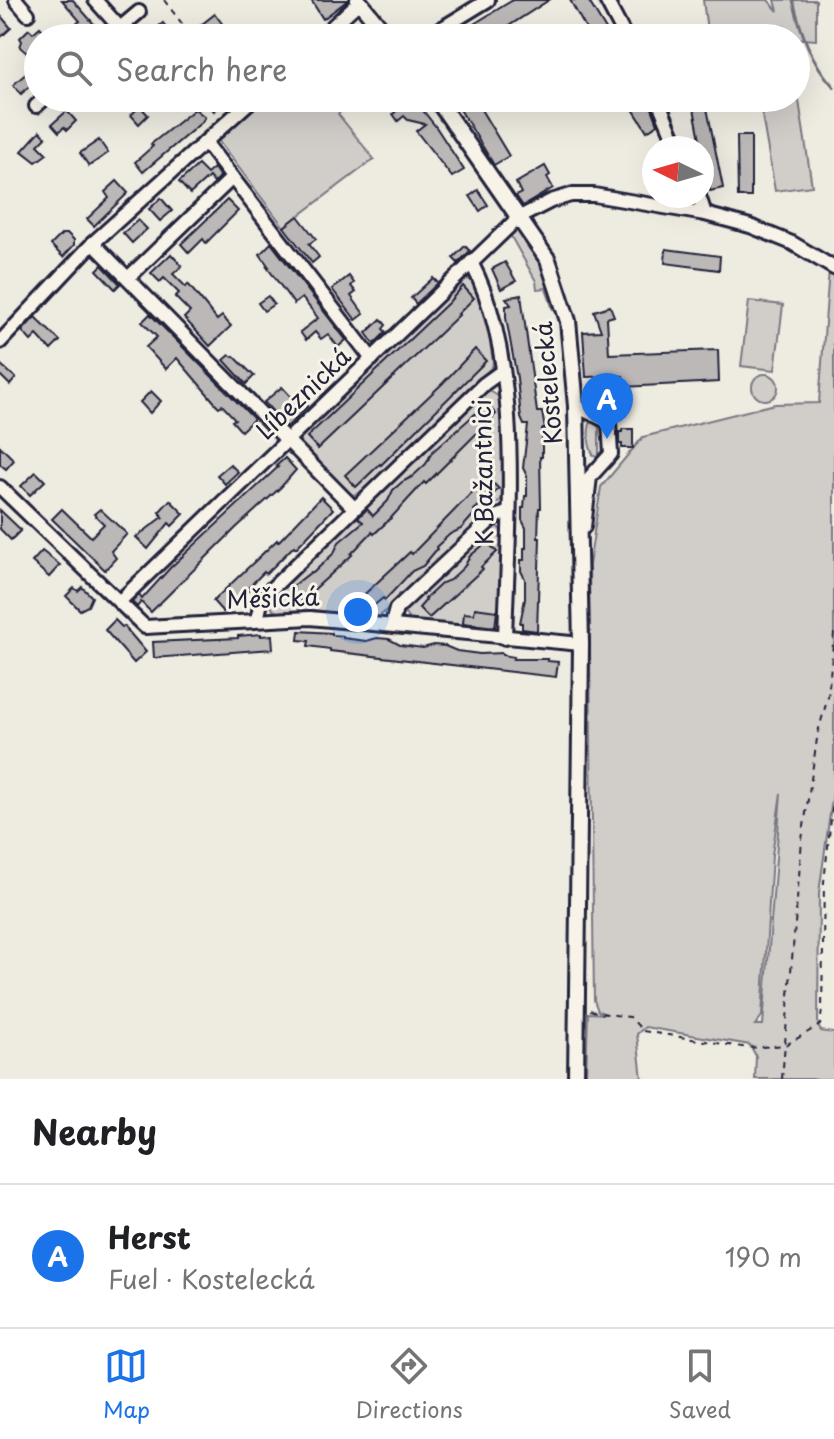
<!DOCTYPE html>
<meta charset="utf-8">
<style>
:root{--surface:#fff;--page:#f2f2f2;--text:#202124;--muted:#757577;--line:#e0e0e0;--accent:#1a73e8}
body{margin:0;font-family:"Playpen Sans",sans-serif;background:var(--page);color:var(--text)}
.compass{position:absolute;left:642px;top:136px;width:72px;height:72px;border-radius:50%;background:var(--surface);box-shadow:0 8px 32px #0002;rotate:275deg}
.you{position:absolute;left:358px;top:612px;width:28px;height:28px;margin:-20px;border:6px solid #fff;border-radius:50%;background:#1a73e8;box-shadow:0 0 0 12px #1a73e833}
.badge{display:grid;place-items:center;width:52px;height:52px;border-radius:50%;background:var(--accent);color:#fff;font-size:26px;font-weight:700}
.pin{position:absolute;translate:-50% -66px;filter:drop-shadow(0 2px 4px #0008)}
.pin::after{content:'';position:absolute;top:42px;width:28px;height:24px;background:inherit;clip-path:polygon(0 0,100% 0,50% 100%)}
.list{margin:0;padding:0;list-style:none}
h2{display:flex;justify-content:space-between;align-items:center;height:104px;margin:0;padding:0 32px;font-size:34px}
h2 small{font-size:26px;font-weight:400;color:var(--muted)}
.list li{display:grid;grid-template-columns:52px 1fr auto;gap:24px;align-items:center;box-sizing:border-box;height:144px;padding:0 32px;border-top:2px solid var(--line)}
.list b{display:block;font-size:30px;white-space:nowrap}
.list p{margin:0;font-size:26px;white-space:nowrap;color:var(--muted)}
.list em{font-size:26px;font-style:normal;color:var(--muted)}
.icon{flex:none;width:44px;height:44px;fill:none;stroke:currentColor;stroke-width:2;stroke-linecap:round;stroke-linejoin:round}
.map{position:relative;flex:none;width:834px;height:1079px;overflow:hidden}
.search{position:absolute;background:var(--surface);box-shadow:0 8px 32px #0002;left:24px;right:24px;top:24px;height:88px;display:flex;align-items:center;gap:20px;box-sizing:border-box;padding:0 28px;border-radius:44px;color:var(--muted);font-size:30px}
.sheet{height:248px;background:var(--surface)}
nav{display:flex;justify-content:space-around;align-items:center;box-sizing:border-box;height:112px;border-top:2px solid var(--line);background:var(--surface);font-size:22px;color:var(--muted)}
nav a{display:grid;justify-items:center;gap:4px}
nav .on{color:var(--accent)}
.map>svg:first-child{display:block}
.green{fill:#d1cdc9;stroke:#7a7882;stroke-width:2;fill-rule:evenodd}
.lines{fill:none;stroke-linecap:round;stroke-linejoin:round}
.stream{stroke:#716f7b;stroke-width:3}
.building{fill:#bbb8b7;stroke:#22223b;stroke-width:2}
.minor-casing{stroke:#22223b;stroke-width:18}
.major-casing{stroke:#22223b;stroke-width:20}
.path{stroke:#22223b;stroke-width:2;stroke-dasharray:6 6;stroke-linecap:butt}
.minor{stroke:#f7f3e8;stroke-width:12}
.major{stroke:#f7f3e8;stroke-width:14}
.labels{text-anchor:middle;stroke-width:6;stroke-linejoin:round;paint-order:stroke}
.street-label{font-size:24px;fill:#22223b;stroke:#f7f3e8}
</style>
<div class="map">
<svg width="834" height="1079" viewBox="0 0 834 1079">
<rect width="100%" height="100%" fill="#eeebe1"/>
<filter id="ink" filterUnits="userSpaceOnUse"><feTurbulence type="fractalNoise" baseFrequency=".0125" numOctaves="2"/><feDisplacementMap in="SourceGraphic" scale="16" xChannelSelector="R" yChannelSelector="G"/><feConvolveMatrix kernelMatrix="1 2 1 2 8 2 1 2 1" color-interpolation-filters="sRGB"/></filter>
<g filter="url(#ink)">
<g class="green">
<polygon points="703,0 768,0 778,11 775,0 816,0 816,40 790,38 784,26 786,38 708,38"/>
<polygon points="358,22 364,22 376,38 329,38 343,25"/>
<polygon points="796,81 812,186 775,191 759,98 796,98"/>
<polygon points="264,98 357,98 338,114 374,159 284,227 217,139"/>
<polygon points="517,225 547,274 553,310 546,288 537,289 536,281 509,233"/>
<path d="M830,256H834V785L819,893L818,1026L821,1031L834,1033V1079H755L756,1056L750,1045L645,1027L637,1034L642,1079H586L588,1013L606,1014L598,1011L594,1000L589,565L601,487L643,437L775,404L819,403ZM781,793L763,1025H755L762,1016L772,855Z"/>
<polygon points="464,278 473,281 484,299 493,362 492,367 360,494 351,495 301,444 300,436"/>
<polygon points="749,301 783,305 775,370 741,366"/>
<circle cx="765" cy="387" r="13"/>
<polygon points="490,391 498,396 505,440 504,494 501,500 379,617 310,610 277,612 273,610 270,603 273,596 356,515 374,534 420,486 411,476 394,489 388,501 373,516 365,507 485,392"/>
<path d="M591,421L599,427V457L594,456C588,447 587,431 591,421Z"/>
<polygon points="492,526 498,527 503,533 501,627 495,631 411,622 405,614 407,606"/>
</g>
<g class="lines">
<path class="stream" d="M793,0C801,33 811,62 834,87"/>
</g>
<g class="building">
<polygon points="62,0 73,0 100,31 92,38 88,34 84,38 76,24 80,21"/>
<polygon points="311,0 348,0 323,19"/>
<polygon points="513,0 549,0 490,38 451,38"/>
<polygon points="570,0 588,0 611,38 591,38"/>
<polygon points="215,14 226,29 217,35 204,38 197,28"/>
<polygon points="0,15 11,28 0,38"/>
<polygon points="163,23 175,38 158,38 153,31"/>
<polygon points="40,27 50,38 38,38 38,91 32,84 21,94 13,85 38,63 20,47 22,41 20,38 29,29 33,33"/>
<polygon points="92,98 107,98 93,110 86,103"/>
<polygon points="214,98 229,98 214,111 208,104"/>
<polygon points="395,98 413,98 436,127 464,170 452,177 416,131 425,124 408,120 404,116 398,121 393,114 402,106"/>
<polygon points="453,98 474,98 509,156 494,165"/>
<polygon points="626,98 648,98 658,124 647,131"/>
<polygon points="692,98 705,98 723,188 710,191"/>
<polygon points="140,106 148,115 139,124 131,115"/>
<polygon points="195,109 205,117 202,122 143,172 135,162 153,146 151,144"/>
<polygon points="67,111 76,121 67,130 64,127 59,132 52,124"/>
<polygon points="40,131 46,137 38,145 47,154 36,162 22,151"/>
<polygon points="737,136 751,136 751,197 738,197"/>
<polygon points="99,140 108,153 89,166 80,153"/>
<polygon points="198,165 207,174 214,168 220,177 214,183 209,177 190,194 179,182"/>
<polygon points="545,166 550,175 547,177 553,188 523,206 516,196 521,193 516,183"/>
<polygon points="117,181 128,193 94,226 87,219 109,198 105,192"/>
<polygon points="478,190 488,205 480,211 470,196"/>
<polygon points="161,198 172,211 160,221 149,209"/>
<polygon points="227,200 238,211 206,243 203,239 189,253 181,244"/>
<polygon points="298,216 316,239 309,244 319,257 312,263 284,227"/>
<polygon points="138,220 147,229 132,243 123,233"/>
<polygon points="62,234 68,234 74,240 74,245 63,257 51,245"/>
<polygon points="271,243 346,340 338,347 328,334 321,339 315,332 306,340 300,332 318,318 302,298 294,304 267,267 269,267 260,254"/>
<polygon points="465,246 470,251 458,263 453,258"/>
<polygon points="666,249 720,256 719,270 665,263"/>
<polygon points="171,254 182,266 173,274 186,287 188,284 217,320 222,316 231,326 210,346 184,318 190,312 175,297 179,293 164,278 160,282 151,273"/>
<polygon points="505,262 516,281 501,289 492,269"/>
<polygon points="102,265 120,284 115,289 97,270"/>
<polygon points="349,276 354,283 351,286 356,292 351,296 364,314 356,320 332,289"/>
<polygon points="433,278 438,283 416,304 411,298"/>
<polygon points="463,286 474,298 458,314 459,315 318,449 307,437 448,303"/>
<polygon points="521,295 537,412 542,412 545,429 542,429 542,457 540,457 541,508 539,508 538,538 540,538 537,631 522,629 522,623 520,623 525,599 525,579 521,571 521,560 524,560 524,548 526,548 526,528 522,520 522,508 524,508 525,496 527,496 527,476 523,468 528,425 524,425 521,418 517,378 506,318 506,306 511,305 506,298"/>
<polygon points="268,296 274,304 264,311 258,303"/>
<polygon points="610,306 614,316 607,318 609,354 718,350 719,382 623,387 623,376 586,377 583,332 601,331 594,311"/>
<polygon points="150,314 254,419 241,431 232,421 235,419 222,405 219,407 216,404 177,358 166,369 146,347 157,337 142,322"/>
<polygon points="35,317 60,341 51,350 37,335 31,341 22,331"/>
<polygon points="381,319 386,325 383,329 386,332 374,344 366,333"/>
<polygon points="475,349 486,361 381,465 380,464 356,487 345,475 443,383"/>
<polygon points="230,355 233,357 234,356 254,376 246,384 224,360"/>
<polygon points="0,364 16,378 10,385 0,375"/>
<polygon points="282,387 294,400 298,396 308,406 287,427 264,402"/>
<polygon points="151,391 161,401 150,413 140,402"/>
<polygon points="486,404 496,414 426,484 424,482 390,519 374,534 372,532 351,554 352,555 297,605 287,595 294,588 293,586 311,572 313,573 334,553 339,542 363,522 358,518 367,509 373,516 388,501 393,490 402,482 412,477 426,464 432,452"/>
<polygon points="622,429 633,429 633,448 622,448 622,444 619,444 619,432 622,432"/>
<polygon points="0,446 14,460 6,469 0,464"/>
<polygon points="285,458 296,470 281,487 236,528 151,612 141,602 137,607 132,602 139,595 142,599 170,568 278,467 276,466"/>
<polygon points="230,464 238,472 225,484 217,475"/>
<polygon points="36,472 45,481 30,495 21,486"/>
<polygon points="487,477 499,489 474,510 476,512 461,529 450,534 436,547 437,549 423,566 412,571 385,600 383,598 366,612 356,602 410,552 412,554"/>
<polygon points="321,497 333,509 296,548 294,546 266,574 264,572 248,588 249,590 223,612 213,601 277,540 278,542"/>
<polygon points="170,500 184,514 172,526 169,523 148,549 136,537 163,517 159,512"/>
<polygon points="62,509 91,537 104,524 94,514 100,509 127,534 111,551 116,558 105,570 52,519"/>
<polygon points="0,510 21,530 11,540 0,529"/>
<polygon points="487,542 497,552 481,567 483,569 429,618 419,608 426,600 425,599 442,583 450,580 464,567 470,556"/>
<polygon points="42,551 60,565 49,577 32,562"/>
<polygon points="82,587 92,597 88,606 80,610 66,596 74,588 78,591"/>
<polygon points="475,608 497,611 495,627 463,623 464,613 474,614"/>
<polygon points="115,620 122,627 124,626 146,652 134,663 105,630"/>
<polygon points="299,631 332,633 332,635 343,636 343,638 366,641 377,638 389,639 400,645 423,648 434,645 445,646 457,651 480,654 502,653 502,655 514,657 513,659 548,659 547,661 558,662 556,677 330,651 330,649 308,646 309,641 298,640"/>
<polygon points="261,634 261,636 272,635 273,649 154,658 153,642 238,638 238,636"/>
</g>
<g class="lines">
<g class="minor-casing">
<g id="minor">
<polyline points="16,0 28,14"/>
<polyline points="95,0 120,28 110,38"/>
<polyline points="606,0 626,38"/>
<polyline points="120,28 139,12"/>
<polyline points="320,38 359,2"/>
<polyline points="426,38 488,0"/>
<polyline points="657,98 678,148"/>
<polyline points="36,106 45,98"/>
<polyline points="205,142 372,359"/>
<polyline points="699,196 705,214"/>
<polyline points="93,243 354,508"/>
<path d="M471,262C525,363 508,525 505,638"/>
<polyline points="128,278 232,178"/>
<polyline points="0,342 93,243 254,98"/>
<polyline points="576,406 609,422 611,454 590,477 584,527"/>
<polyline points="0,487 145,627 310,618 581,644"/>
<polyline points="120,601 518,218 551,201 571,195 594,195 705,214 750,226 792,243 834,268"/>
<polyline points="257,620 262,598 484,384 502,371"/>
<polyline points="392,624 396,609 493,518 509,512"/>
</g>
</g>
<g class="major-casing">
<g id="major">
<polyline points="358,0 389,38"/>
<polyline points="436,98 548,260 568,321 576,406 581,644 576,1079"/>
</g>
</g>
<g class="path">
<polyline points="164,0 193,38"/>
<polyline points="834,318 834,345"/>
<polyline points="590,1010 599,1013 630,1017 643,1031 748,1048 786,1045 820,1025 822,1010 824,882 834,792"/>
<polyline points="782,1079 802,840 818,732 828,697 834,633"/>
</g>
<use href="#minor" class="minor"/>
<use href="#major" class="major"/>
</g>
</g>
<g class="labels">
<g class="street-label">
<text transform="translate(549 383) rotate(-95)" y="8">Kostelecká</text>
<text transform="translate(304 394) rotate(-44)" y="8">Líbeznická</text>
<text transform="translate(484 472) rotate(-91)" y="8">K Bažantnici</text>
<text transform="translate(273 599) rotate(-2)" y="8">Měšická</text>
</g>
</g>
</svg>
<svg class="compass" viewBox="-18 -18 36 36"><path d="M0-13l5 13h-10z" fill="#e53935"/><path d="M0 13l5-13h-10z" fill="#757577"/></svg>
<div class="you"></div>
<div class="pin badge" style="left:607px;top:439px">A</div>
<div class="search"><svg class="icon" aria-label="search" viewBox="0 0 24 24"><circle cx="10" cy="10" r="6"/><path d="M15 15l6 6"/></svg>Search here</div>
</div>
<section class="sheet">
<h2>Nearby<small></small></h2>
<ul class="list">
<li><span class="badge">A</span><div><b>Herst</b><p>Fuel · Kostelecká</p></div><em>190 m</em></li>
</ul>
</section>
<nav>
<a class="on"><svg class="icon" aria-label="map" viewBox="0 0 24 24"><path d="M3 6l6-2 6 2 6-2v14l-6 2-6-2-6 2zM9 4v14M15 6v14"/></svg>Map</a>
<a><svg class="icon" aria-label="directions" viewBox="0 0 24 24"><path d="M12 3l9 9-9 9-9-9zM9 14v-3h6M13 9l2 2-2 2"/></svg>Directions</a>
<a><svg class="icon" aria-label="saved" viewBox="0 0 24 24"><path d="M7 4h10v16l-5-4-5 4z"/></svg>Saved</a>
</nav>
